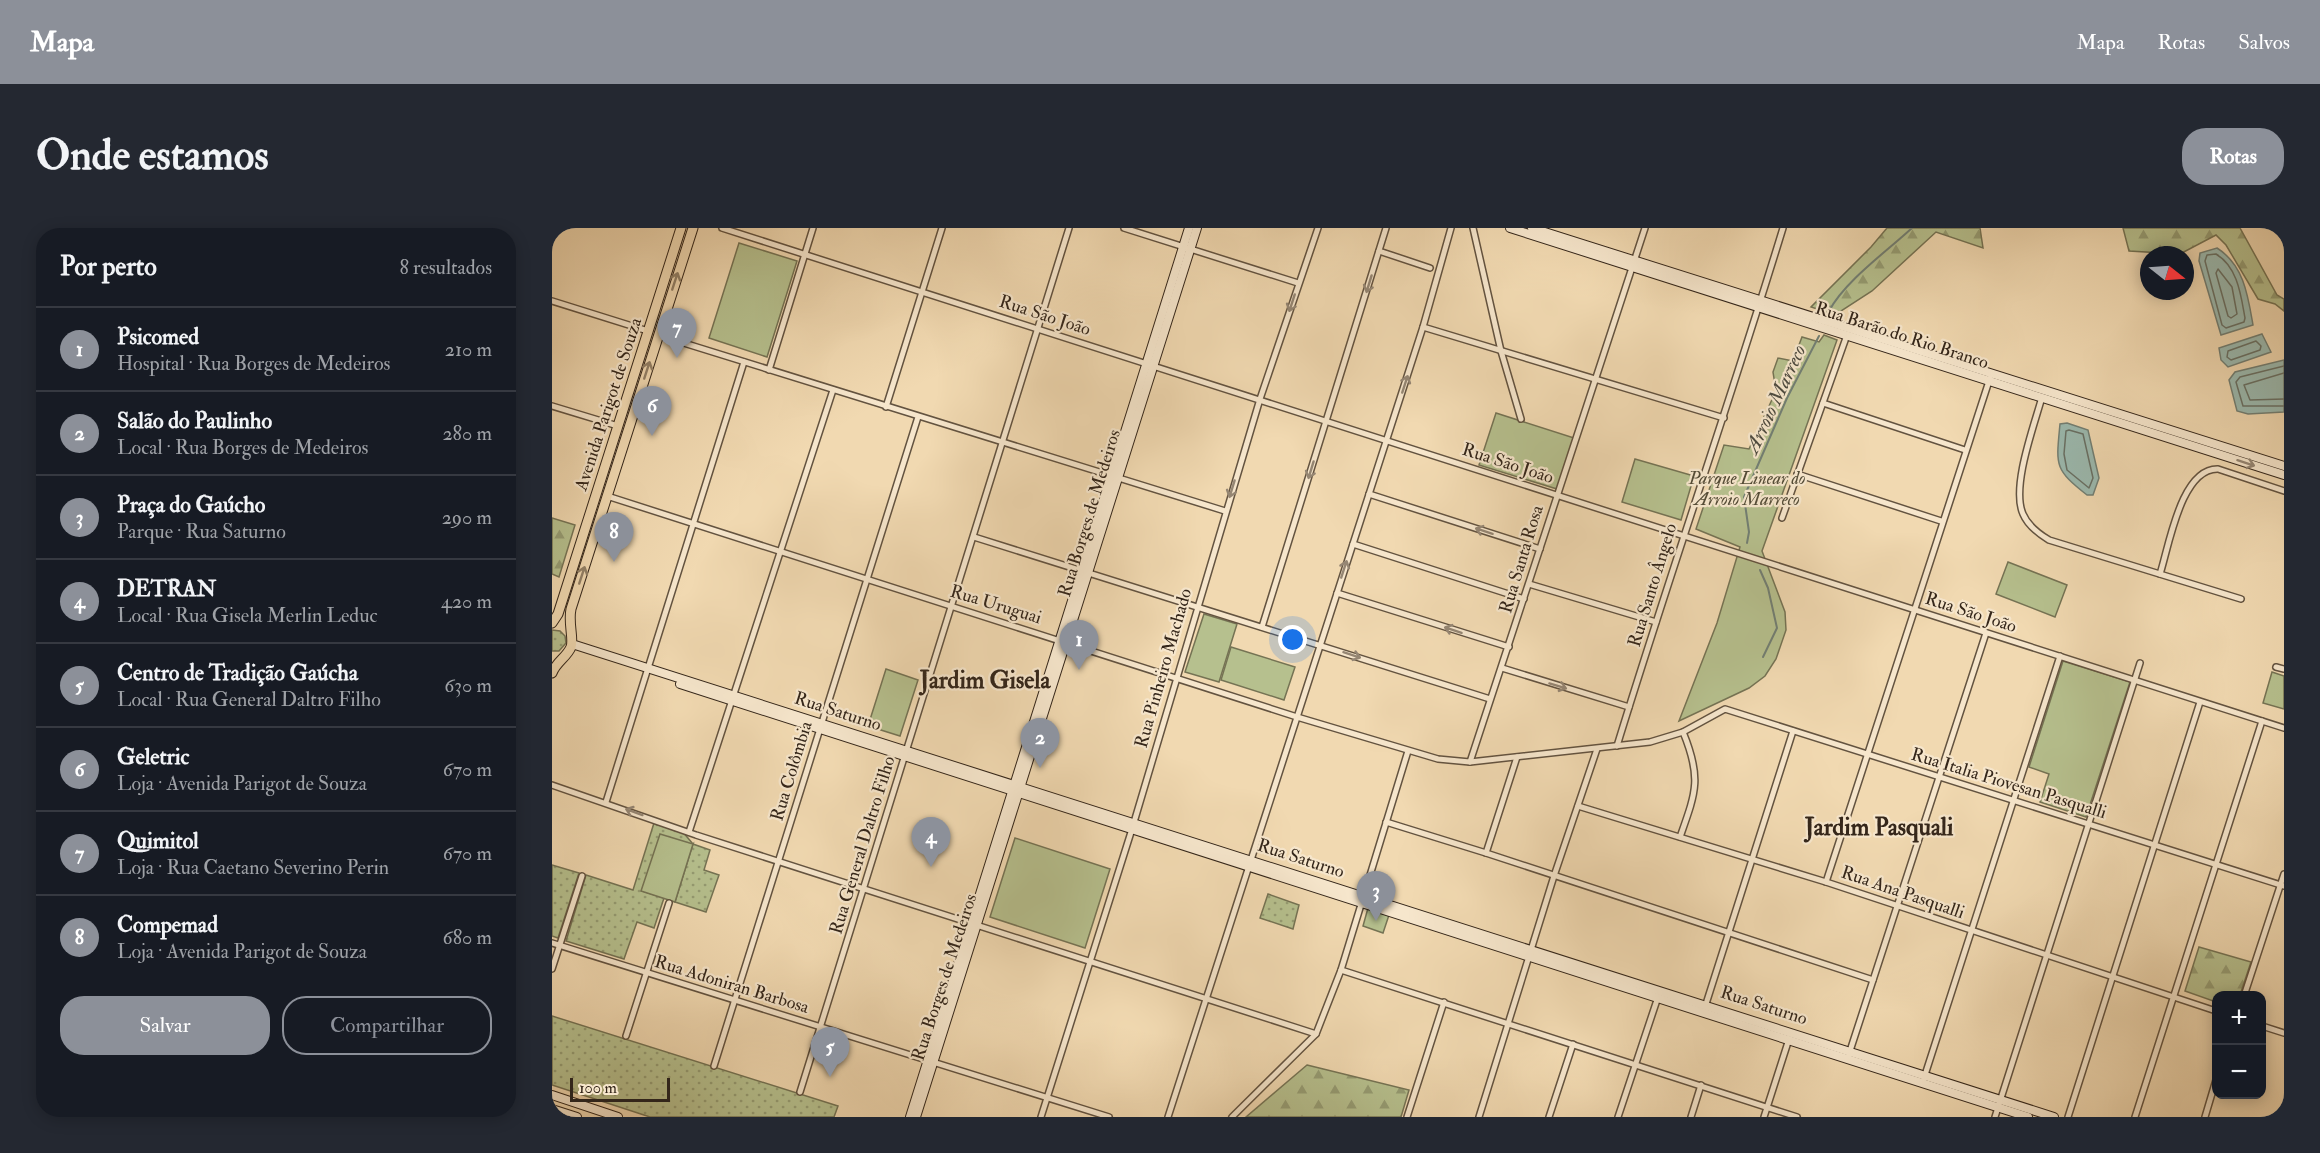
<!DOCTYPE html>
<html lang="pt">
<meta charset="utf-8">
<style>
:root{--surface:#171b24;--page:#242831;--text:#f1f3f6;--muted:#9ea1a6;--line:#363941;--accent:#8c9099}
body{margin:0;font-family:"IM FELL Double Pica",serif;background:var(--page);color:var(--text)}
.controls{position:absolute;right:18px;bottom:18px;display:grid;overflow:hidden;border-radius:12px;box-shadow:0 3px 15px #0003}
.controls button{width:54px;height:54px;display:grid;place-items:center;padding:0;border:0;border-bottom:2px solid var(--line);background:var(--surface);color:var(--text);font:30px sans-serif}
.compass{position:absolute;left:1588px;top:18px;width:54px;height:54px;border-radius:50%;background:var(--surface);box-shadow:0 3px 15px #0003;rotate:107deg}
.scale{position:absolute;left:18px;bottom:15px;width:100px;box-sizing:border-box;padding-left:6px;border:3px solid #34261a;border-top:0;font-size:16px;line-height:21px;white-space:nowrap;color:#34261a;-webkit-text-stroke:4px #f6e6cc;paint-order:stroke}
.you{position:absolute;left:741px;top:412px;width:21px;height:21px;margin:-15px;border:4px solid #fff;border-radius:50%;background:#1a73e8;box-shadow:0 0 0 9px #1a73e833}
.badge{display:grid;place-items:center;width:39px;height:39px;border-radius:50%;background:var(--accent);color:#fff;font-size:20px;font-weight:700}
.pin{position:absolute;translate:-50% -50px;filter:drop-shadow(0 2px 3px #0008)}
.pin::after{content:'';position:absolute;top:32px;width:21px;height:18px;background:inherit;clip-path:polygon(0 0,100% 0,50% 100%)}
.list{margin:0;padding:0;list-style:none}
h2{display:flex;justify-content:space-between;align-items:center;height:78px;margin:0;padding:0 24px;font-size:26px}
h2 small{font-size:20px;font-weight:400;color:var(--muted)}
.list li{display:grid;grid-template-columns:39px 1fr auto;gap:18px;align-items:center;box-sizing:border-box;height:84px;padding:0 24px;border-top:2px solid var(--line)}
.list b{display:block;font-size:22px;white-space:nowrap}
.list p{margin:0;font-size:20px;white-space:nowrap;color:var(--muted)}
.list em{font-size:20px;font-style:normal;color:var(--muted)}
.actions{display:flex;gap:12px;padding:18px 24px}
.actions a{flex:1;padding:14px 0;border:2px solid var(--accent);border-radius:24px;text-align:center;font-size:21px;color:var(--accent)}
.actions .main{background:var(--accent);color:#fff}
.map{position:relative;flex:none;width:1732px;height:889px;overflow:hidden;border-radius:24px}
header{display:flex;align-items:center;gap:36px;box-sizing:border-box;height:84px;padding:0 30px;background:var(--accent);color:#fff}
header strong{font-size:28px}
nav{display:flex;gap:33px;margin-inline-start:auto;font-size:21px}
.intro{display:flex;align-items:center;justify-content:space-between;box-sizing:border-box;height:144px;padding:0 36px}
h1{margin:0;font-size:42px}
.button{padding:15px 27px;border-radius:24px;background:var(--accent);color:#fff;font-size:21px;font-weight:700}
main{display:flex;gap:36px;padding:0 36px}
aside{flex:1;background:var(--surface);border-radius:24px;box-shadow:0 3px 15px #0003}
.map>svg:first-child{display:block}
.grass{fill:url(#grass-dots);stroke:#757354;stroke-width:1.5}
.forest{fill:url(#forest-firs);stroke:#757354;stroke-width:1.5}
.green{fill:#b6c08e;stroke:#757354;stroke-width:1.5}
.water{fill:#9bbab0;stroke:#727f74;stroke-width:1.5}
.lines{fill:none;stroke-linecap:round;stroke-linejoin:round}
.shore{stroke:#687065;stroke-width:1.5}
.stream{stroke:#727f74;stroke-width:2}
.street-casing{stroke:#635340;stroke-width:8}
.secondary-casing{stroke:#34261a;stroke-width:10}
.primary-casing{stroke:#34261a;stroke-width:11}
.street{stroke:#f6e6cc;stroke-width:5}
.secondary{stroke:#f6e6cc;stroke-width:8}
.primary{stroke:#f1d9b1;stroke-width:9}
.oneway{stroke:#928066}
.oneway2{stroke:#958673}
.labels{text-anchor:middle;stroke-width:4.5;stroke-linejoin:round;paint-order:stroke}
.street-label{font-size:18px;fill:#34261a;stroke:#f6e6cc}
.park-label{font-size:18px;font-style:italic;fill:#544c37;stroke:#f6e6cc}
.water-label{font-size:20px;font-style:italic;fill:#4e4b40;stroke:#f6e6cc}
.district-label{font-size:24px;font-weight:bold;fill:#34261a;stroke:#f6e6cc}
</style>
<header>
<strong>Mapa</strong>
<nav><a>Mapa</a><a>Rotas</a><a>Salvos</a></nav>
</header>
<div class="intro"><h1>Onde estamos</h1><a class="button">Rotas</a></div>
<main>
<aside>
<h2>Por perto<small>8 resultados</small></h2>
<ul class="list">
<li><span class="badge">1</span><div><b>Psicomed</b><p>Hospital · Rua Borges de Medeiros</p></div><em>210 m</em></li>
<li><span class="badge">2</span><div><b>Salão do Paulinho</b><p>Local · Rua Borges de Medeiros</p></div><em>280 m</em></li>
<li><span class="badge">3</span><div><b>Praça do Gaúcho</b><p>Parque · Rua Saturno</p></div><em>290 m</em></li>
<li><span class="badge">4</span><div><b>DETRAN</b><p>Local · Rua Gisela Merlin Leduc</p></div><em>420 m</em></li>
<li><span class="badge">5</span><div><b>Centro de Tradição Gaúcha</b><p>Local · Rua General Daltro Filho</p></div><em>630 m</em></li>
<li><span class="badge">6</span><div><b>Geletric</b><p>Loja · Avenida Parigot de Souza</p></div><em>670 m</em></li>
<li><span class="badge">7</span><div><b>Quimitol</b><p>Loja · Rua Caetano Severino Perin</p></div><em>670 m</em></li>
<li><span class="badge">8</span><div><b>Compemad</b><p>Loja · Avenida Parigot de Souza</p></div><em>680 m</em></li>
</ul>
<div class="actions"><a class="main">Salvar</a><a>Compartilhar</a></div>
</aside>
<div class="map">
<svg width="1732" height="889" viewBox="0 0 1732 889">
<defs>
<pattern id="grass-dots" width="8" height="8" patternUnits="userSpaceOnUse" patternTransform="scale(1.5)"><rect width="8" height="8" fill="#b6c08e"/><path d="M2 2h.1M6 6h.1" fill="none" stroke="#959c73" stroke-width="1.8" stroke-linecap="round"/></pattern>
<pattern id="forest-firs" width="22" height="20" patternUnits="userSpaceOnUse" patternTransform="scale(1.5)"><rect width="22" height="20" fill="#b6c08e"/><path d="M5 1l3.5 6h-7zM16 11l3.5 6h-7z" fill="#959c73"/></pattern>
</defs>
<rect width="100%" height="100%" fill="#f1d9b1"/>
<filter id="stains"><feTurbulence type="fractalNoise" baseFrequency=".00333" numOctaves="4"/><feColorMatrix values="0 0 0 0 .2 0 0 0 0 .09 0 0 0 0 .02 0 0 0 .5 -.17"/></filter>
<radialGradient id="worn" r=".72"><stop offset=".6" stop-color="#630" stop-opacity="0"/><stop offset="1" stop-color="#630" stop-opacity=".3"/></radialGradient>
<g class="grass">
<polygon points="0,402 8,403 13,408 14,415 7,423 0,423"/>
<polygon points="102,595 130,603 141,616 158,622 152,642 167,647 154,684 123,674 141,616 90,663 112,670 102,700 85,694 72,731 14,713 34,647 81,662"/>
<polygon points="0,637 27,645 6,710 0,708"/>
<polygon points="716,666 747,677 741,701 708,690"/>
<polygon points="0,788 286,878 282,889 98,889 0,857"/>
</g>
<g class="forest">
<polygon points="1335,0 1428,0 1431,20 1384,4 1320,63 1283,87 1259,79 1319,19"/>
<polygon points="1571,0 1688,0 1725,67 1732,71 1732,83 1723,76 1706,71 1674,17 1664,7 1628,26 1577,23"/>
<polygon points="0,290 23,297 7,349 0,346"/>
<polygon points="1647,719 1699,734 1688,767 1664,768 1664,774 1633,763"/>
<polygon points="755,837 857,862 849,889 694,889"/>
</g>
<g class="green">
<polygon points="187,15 245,33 215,129 157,110"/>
<polygon points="1272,107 1285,112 1210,323 1233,384 1234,402 1224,431 1213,448 1197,460 1127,493 1165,395 1188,319 1144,301 1172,217 1197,221 1224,163 1221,144 1226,130 1241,133 1250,109 1267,114"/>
<polygon points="944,185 1022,210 1005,261 927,237"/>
<polygon points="1083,231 1142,248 1129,292 1070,274"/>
<polygon points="1456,334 1515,357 1503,389 1444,366"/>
<polygon points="652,386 685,396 667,454 633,444"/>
<polygon points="679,419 743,439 732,472 669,452"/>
<polygon points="1511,433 1578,454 1534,589 1488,574 1497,546 1477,539"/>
<polygon points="334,441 366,452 348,508 316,498"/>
<polygon points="1720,444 1732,448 1732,481 1711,475"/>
<polygon points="108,606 141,616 123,674 89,663"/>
<polygon points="463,610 558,641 533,720 438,689"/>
<polygon points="816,680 837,687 831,705 811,698"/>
</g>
<g class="water">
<path d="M1665,20C1692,37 1696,68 1701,97L1669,107L1647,33L1648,25Z"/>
<polygon points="1710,106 1719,124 1676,139 1669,132 1667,120"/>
<polygon points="1732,132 1732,184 1696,186 1685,183 1677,152 1683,144"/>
<path d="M1515,195L1536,202L1547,250L1541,267H1535C1502,241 1504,238 1508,196Z"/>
</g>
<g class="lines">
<g class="shore">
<path d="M1664,26C1686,39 1689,68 1693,90L1692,94L1674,100L1670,97L1653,33L1655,27Z"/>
<polygon points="1666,41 1680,59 1685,86 1679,90 1676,88 1664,45"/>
<polygon points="1704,113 1709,118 1708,122 1679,132 1675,129 1676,123"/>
<polyline points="1732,138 1688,149 1684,154 1691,178 1732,178"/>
<polyline points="1732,145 1692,157 1698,172 1732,171"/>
<polygon points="1517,202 1531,206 1541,250 1537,260 1515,242 1512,226 1514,203"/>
</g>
<g class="stream">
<path d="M1277,83C1293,53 1334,24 1360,0"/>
<polyline points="1195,315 1197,304 1192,269 1235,170 1267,108"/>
<polyline points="1208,342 1216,360 1225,400 1211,429"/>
</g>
<g class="street-casing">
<g id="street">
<polyline points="170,0 1732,500"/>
<polyline points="572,0 746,55"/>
<polyline points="921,0 949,123 969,191"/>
<polyline points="827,23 878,40"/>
<polyline points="0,73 96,103"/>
<polyline points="871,99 1172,190"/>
<polyline points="106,107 673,283"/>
<polyline points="217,142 261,0"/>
<path d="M1490,169C1482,198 1459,259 1471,286C1476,298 1487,306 1497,312L1689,371"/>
<polyline points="1271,175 1413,222"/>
<polyline points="0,178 66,198"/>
<polyline points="334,179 390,0"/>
<polyline points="1245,246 1389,293"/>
<polyline points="817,266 988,321"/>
<polyline points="55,268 745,489 886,531 918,534 1098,514 1131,504 1173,481 1732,658"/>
<polyline points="1230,290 1295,107"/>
<polyline points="422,309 938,471"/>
<polyline points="801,316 972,371"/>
<path d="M1608,346C1617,318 1629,240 1666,241L1732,263"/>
<polyline points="977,356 1104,394"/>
<polyline points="785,365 957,419"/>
<polyline points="710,399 834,0"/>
<polyline points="1724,439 1732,441"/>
<polyline points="950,440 1077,479"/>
<path d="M1065,518C1118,345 1178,174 1231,0"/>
<polyline points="918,534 1093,0"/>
<polyline points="0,557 144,607 764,806"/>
<polyline points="54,574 192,134"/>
<polyline points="1026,578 1274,654 1664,783"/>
<polyline points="834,594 934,625 1321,752"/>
<polyline points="137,604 281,162"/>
<path d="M1128,609C1144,564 1150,550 1131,504"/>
<polyline points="934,625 965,529"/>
<polyline points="1274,654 1438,150"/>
<polyline points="0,715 557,889"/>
<polyline points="0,741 30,648"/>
<polyline points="789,742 1245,889"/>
<polyline points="1692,768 1732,646"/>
<polyline points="1153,779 1241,503"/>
<polyline points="1710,798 1732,805"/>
<polyline points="74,808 117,675"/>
<polyline points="1297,826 1434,405"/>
<polyline points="162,838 366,189"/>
<polyline points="1372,850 1508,428"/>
<polyline points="248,864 517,0"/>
<polyline points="489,889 580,601 708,171 766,0"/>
<polyline points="616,889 871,99 899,0"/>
<polyline points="680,889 764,806 789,742 856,523"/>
<polyline points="855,889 892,774"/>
<polyline points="927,889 1002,648 1045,521"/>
<polyline points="997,889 1021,816"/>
<polyline points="1066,889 1106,769"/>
<polyline points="1139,889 1149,857"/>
<polyline points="1212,889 1237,811"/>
<polyline points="1443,889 1588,435"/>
<polyline points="1516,889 1648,474"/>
<polyline points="1583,889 1710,493"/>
<polyline points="1653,889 1664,852"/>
<polyline points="1731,889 1732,887"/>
</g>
</g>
<g class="secondary-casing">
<g id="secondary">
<polyline points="958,0 1732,247"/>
<polyline points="980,0 1732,238"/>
<polyline points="20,416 1502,889"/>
<polyline points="128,456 1476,889"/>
<polyline points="0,867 66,889"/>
<polyline points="0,881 25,889"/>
<polyline points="358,889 637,0"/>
<polyline points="364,889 645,0"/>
</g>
</g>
<g class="primary-casing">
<g id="primary">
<polyline points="0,395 6,386 129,0"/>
<path d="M0,445C4,434 15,429 19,419C22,411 16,395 19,381L141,0"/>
</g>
</g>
<use href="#street" class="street"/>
<use href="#secondary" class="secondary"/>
<use href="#primary" class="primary"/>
</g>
<defs><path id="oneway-shaft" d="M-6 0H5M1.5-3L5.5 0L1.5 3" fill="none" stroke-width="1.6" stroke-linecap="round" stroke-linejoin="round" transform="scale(1.5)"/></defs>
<g class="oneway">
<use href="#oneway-shaft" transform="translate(123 53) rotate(-72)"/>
<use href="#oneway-shaft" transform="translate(95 142) rotate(-72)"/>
<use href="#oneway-shaft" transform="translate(30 347) rotate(-72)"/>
</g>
<g class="oneway2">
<use href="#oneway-shaft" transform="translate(817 56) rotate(107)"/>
<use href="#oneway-shaft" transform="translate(740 75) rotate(108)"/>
<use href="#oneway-shaft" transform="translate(853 156) rotate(-72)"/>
<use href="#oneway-shaft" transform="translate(1694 235) rotate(18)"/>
<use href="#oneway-shaft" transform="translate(759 242) rotate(107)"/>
<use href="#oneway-shaft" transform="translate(680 261) rotate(107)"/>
<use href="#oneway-shaft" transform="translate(932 303) rotate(-162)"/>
<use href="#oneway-shaft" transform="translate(792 341) rotate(-72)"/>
<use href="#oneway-shaft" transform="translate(901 402) rotate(-162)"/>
<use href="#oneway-shaft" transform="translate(800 427) rotate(18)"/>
<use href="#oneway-shaft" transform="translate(1006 458) rotate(17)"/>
<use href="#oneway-shaft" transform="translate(82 584) rotate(-160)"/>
</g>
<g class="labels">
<g class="street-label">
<text transform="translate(493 87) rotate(18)" y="6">Rua São João</text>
<text transform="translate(1350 107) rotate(18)" y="6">Rua Barão do Rio Branco</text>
<text transform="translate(56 176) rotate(-72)" y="6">Avenida Parigot de Souza</text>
<text transform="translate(956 235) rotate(18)" y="6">Rua São João</text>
<text transform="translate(537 285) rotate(-73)" y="6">Rua Borges de Medeiros</text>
<text transform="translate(969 331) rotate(-73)" y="6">Rua Santa Rosa</text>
<text transform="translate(1100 357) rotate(-73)" y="6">Rua Santo Ângelo</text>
<text transform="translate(444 376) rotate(17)" y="6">Rua Uruguai</text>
<text transform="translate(1419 384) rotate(18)" y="6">Rua São João</text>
<text transform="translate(611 440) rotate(-74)" y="6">Rua Pinheiro Machado</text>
<text transform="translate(286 483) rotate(18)" y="6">Rua Saturno</text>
<text transform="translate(239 543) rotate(-73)" y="6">Rua Colômbia</text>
<text transform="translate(1457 555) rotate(17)" y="6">Rua Italia Piovesan Pasqualli</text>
<text transform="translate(310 617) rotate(-73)" y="6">Rua General Daltro Filho</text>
<text transform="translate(749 630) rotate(18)" y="6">Rua Saturno</text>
<text transform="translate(1351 664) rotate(19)" y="6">Rua Ana Pasqualli</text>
<text transform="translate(392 749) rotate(-72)" y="6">Rua Borges de Medeiros</text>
<text transform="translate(180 756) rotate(17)" y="6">Rua Adoniran Barbosa</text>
<text transform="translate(1212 777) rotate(18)" y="6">Rua Saturno</text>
</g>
<g class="park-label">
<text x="1195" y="256">Parque Linear do<tspan x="1195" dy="21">Arroio Marreco</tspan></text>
</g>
<g class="water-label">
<text transform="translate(1223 171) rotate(-65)" y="7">Arroio Marreco</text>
</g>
<g class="district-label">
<text x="433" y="460">Jardim Gisela</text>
<text x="1327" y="607">Jardim Pasquali</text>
</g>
</g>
<rect width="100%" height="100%" filter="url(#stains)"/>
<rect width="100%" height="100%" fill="url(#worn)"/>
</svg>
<div class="controls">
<button>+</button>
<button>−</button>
</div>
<svg class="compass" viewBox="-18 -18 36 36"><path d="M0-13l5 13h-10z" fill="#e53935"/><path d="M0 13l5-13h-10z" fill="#9ea1a6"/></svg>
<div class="scale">100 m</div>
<div class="you"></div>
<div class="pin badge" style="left:527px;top:442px">1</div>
<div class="pin badge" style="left:488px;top:540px">2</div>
<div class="pin badge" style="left:824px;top:693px">3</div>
<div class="pin badge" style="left:379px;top:639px">4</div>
<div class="pin badge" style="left:278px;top:849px">5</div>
<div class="pin badge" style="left:100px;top:208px">6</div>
<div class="pin badge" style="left:125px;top:130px">7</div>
<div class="pin badge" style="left:62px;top:334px">8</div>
</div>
</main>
